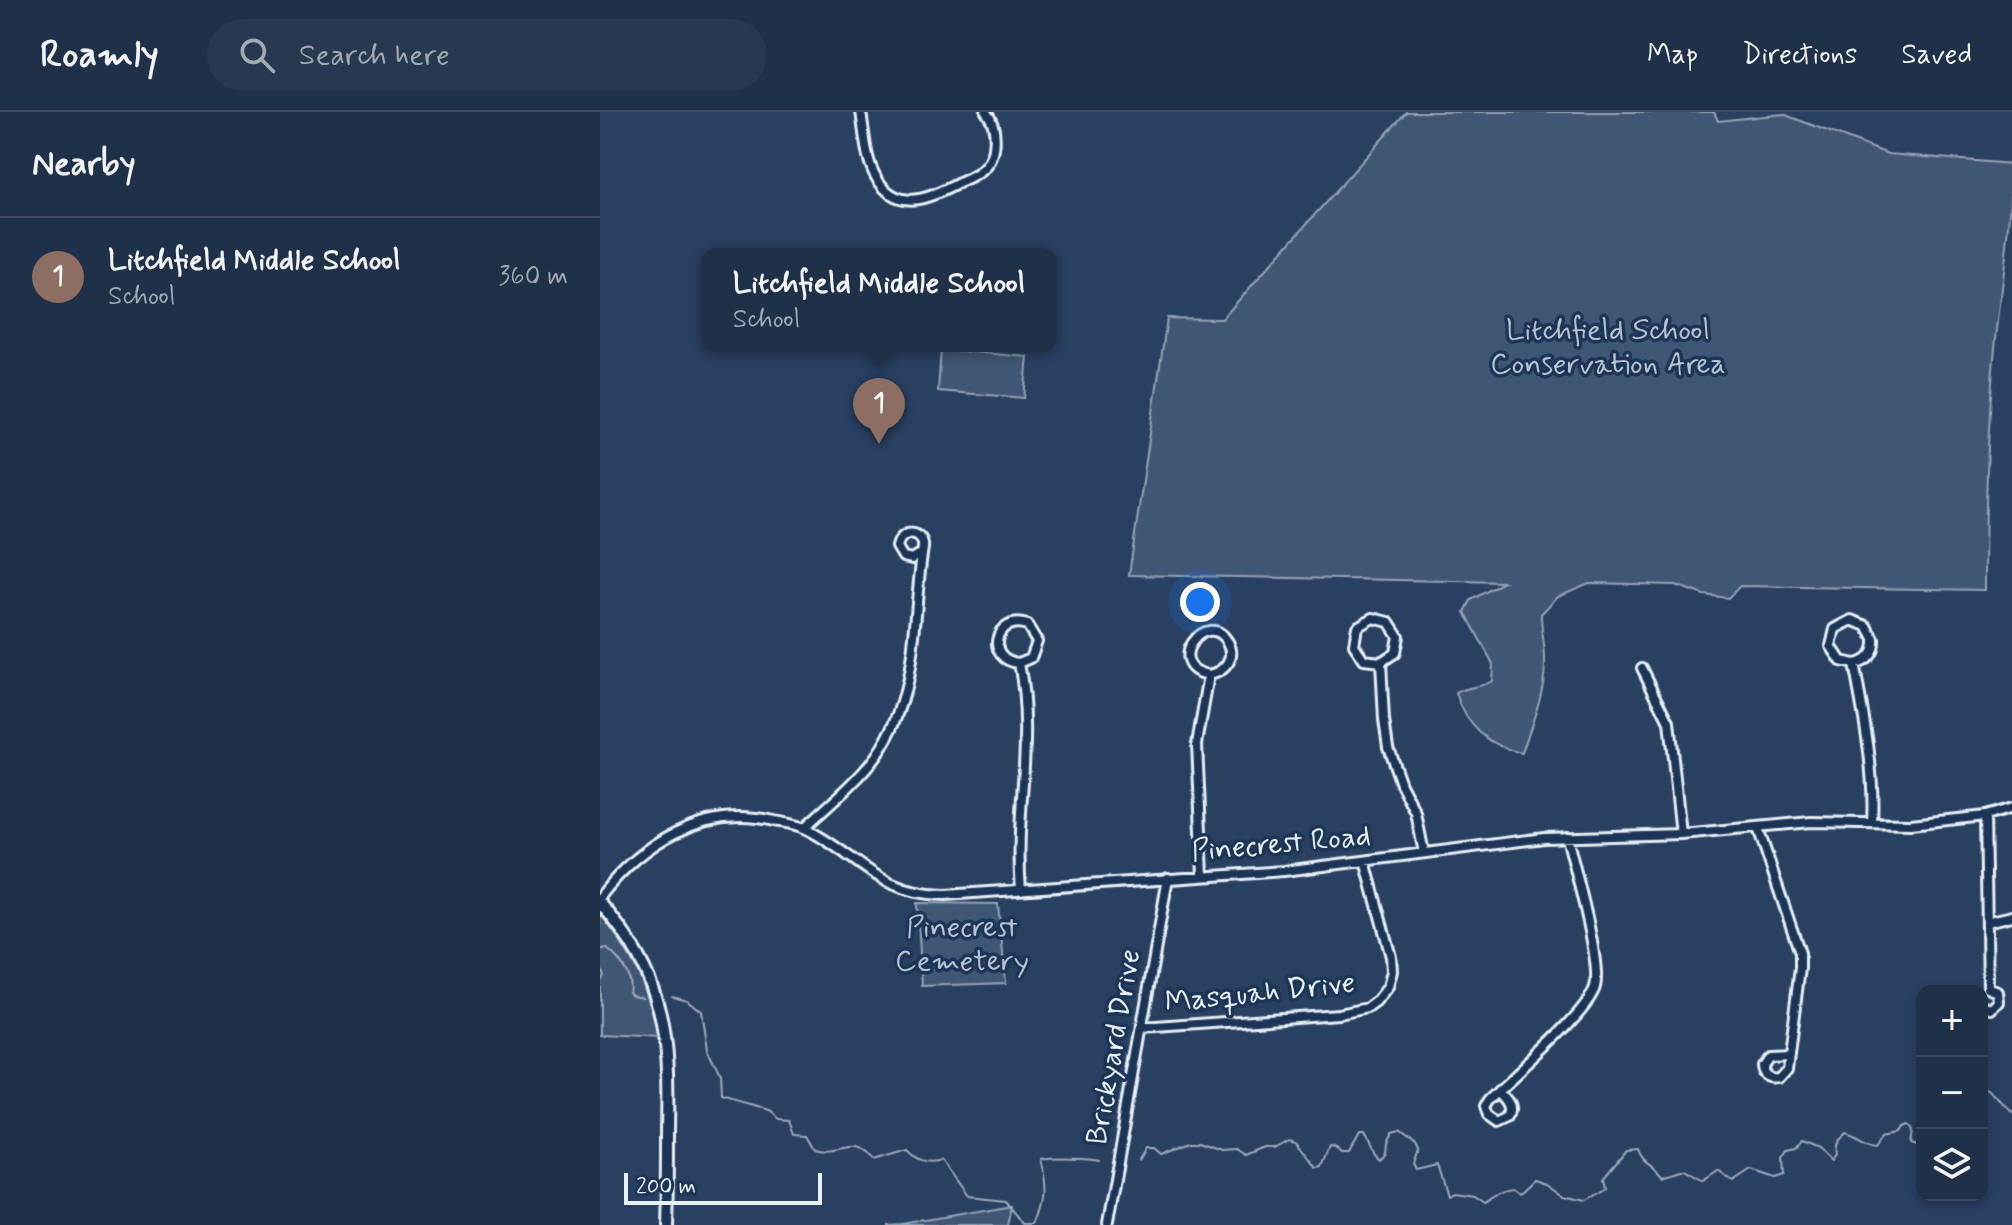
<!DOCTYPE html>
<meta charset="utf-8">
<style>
body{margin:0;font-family:Mynerve,sans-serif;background:#273850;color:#f1f3f6}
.controls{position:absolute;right:24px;bottom:24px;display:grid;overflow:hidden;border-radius:16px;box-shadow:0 4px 12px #0003}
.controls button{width:72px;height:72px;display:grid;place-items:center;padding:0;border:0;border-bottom:2px solid #3c4b61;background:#1f3049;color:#f1f3f6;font:40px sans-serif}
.scale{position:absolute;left:24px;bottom:20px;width:198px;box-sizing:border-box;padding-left:8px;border:4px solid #e8f1f8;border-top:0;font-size:22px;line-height:28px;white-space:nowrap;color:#e8f1f8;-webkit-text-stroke:6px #1d3557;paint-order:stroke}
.you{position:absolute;left:600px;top:490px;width:28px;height:28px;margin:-20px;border:6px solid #fff;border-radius:50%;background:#1a73e8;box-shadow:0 0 0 12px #1a73e833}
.badge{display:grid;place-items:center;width:52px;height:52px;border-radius:50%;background:#8bbbb9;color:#fff;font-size:26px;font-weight:700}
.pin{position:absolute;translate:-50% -66px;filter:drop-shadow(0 2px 4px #0008)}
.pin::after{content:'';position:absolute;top:42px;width:28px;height:24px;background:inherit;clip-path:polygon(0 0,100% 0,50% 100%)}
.popup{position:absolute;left:101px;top:136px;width:356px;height:104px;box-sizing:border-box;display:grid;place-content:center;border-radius:16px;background:#1f3049;filter:drop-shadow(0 2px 6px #0005);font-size:26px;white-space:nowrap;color:#a1a9b4}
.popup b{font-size:30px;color:#f1f3f6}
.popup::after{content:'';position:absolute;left:50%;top:100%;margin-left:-16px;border:16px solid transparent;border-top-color:#1f3049}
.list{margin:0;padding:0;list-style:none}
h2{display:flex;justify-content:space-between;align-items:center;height:104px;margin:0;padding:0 32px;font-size:34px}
h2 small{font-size:26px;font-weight:400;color:#a1a9b4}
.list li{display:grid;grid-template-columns:52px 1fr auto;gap:24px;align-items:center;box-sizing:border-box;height:120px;padding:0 32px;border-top:2px solid #3c4b61}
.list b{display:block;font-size:30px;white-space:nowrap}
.list p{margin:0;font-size:26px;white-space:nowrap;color:#a1a9b4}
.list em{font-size:26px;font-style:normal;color:#a1a9b4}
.icon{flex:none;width:44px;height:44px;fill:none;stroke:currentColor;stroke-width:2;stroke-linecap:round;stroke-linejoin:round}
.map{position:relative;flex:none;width:1412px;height:1113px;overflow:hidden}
header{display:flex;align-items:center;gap:48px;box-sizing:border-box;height:112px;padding:0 40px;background:#1f3049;border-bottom:2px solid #3c4b61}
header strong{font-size:38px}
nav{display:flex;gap:44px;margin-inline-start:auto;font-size:28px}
.search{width:560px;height:72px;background:#273850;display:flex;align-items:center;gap:20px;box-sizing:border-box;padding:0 28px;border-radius:44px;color:#a1a9b4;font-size:30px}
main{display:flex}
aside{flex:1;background:#1f3049}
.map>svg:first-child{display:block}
.green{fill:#415774;stroke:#94a4b6;stroke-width:2}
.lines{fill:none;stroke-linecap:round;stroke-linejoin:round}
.stream{stroke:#9dabbd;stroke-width:2}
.minor-casing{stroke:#e8f1f8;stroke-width:14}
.major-casing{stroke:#e8f1f8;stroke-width:16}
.minor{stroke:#1d3557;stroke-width:8}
.major{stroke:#1d3557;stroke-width:10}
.labels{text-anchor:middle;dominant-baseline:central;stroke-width:7;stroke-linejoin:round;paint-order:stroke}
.park-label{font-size:30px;fill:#b6c3d0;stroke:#1d3557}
.street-label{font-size:30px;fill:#e8f1f8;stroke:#1d3557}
</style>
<header>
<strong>Roamly</strong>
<div class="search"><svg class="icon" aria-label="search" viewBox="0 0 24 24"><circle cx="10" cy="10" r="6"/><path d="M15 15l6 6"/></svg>Search here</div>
<nav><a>Map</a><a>Directions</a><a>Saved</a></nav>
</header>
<main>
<aside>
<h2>Nearby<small></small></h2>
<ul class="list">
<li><span class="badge" style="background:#8d6e63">1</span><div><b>Litchfield Middle School</b><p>School</p></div><em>360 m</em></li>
</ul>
</aside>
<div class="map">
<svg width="1412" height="1113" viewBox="0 0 1412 1113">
<rect width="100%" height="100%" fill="#294061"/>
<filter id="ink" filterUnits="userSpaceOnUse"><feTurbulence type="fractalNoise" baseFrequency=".0125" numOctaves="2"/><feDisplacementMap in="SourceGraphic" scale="16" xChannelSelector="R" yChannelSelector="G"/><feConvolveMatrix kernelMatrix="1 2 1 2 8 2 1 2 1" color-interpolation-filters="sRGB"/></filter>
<g filter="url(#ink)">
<path class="green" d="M 806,0 L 1114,0 L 1118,9 L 1183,2 L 1288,42 L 1412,52 C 1412,118 1400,181 1394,246 C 1387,324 1385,401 1385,478 L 1140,474 L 1128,486 L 1104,483 L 1075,473 L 989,471 L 958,484 L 941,502 C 941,520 946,537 945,553 C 944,583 931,613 922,641 C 888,634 866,614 856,581 C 868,574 880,576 892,569 L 893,552 L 865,500 L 871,488 L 904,470 L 529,463 L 567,206 L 622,207 Z
M 341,237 L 428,245 L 424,286 L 338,279 Z
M 317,791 L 398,792 L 406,871 L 322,874 Z
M 0,801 C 34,847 46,869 59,926 L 0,923 Z
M 412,1093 L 408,1113 L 288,1113 L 302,1112 Z"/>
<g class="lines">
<path class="stream" d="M 0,838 L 6,836 C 19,846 33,863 29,880 L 32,883 L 43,885
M 0,853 L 4,864 L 0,869
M 72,884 L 87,888 L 101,899 L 107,938 L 120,966 L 121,986 L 166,999 L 176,1007 L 189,1008 L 194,1022 L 207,1023 L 215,1037 C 241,1045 253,1021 274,1048 L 307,1038 C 317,1049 327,1052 341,1048 L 367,1084 L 406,1088 L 425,1111 L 437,1111 C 448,1086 447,1072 441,1047 C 452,1045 489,1045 499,1048
M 1382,975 L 1392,981 L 1412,1003
M 539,1048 L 546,1036 L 554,1036 L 561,1042 L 591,1030 L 600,1030 L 622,1038 L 637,1037 L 646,1043 L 665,1035 L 675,1035 L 689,1027 L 696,1029 L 717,1056 L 722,1055 L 730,1035 L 736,1036 L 742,1041 L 749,1041 L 759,1023 L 764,1023 L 774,1042 L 779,1047 L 785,1041 L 786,1032 L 791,1022 L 799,1020 L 815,1032 L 818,1038 L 813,1052 L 816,1058 L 837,1053 L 847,1083 L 852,1080 L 873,1083 L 883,1090 C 894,1083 900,1077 913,1076 L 920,1081 L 935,1067 L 947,1071 L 964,1083 L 984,1088 L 1005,1076 L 1003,1066 L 1026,1038 L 1038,1037 C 1043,1053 1055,1052 1062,1064 C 1091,1056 1077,1054 1103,1069 L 1118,1059 L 1133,1070 L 1151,1058 L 1175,1066 L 1184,1063 L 1183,1046 L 1188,1038 L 1196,1036 L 1202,1029 L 1218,1036 L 1231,1049 L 1235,1043 C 1233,1032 1237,1027 1245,1020 C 1258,1023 1266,1033 1278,1033 L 1286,1022 L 1301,1019 L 1304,1014 L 1309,1012 L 1313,1018 L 1311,1031 L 1317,1033 L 1322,1029"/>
<g class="minor-casing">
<path id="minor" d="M 261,0 C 265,23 265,52 280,71 C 301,100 332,85 357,72 C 366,68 377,64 384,57 C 398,44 398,14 386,0
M 781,550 L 764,548 L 754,533 L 757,515 L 773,506 L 789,510 L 798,524 L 795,541 L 781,550 L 784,608 L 788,635 L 801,672 L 816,701 L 824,741
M 419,551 C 384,548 394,502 427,513 L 437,529 L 431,546 L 419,551 C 435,631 414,699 421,778
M 1254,552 L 1241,549 L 1231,534 L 1235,517 L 1252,508 L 1267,514 L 1274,527 C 1275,541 1267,550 1254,552 C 1264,605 1275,658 1272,711
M 1042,556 L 1069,610 L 1081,722
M 1385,704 L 1388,876
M 204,716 C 225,696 251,676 270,652 C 321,589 311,510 323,436 C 325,419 301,415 297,435 L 303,445 L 312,447 L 319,443
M 1158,716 L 1200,841 L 1200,856 L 1187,956 L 1179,965 C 1169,967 1162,962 1162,952 L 1168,943 L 1189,942
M 603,763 L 597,632 L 609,563 C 625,560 637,546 628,530 C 607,494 560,555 609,563
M 0,785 C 42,731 103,692 174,709 C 184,711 195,712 204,716 C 257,741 278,783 345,783 L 684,759 L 944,726 L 1081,722 L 1211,710 L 1311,712 L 1385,704 L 1412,696
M 1387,810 L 1412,804
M 1382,894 L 1392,897 L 1399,890 L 1398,880 L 1388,876
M 542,916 L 739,902 L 768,896 L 776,890 L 788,875 L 792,859 L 791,845 L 765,749
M 900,977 C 908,985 916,992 910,1004 L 899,1009 L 889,1002 L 886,994 L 890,987 C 913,964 987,902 995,875 C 1002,851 974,755 967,725
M 507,1113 L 568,766"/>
</g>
<g class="major-casing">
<path id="major" d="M 0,791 C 66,865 69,925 67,1020 C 67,1051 67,1082 66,1113"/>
</g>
<use href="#minor" class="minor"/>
<use href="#major" class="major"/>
</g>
</g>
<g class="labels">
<g class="park-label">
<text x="1008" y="218">Litchfield School<tspan x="1008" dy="34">Conservation Area</tspan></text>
<text x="362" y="815">Pinecrest<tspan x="362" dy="34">Cemetery</tspan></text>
</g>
<g class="street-label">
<text transform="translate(681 732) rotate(-5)">Pinecrest Road</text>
<text transform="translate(660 881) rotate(-6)">Masquah Drive</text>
<text transform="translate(514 935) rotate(-80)">Brickyard Drive</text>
</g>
</g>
</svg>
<div class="controls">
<button>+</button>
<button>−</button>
<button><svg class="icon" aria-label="layers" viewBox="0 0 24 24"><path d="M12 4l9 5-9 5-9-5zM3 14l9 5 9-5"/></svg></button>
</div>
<div class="scale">200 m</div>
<div class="you"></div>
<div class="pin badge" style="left:279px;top:332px;background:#8d6e63">1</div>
<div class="popup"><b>Litchfield Middle School</b>School</div>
</div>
</main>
